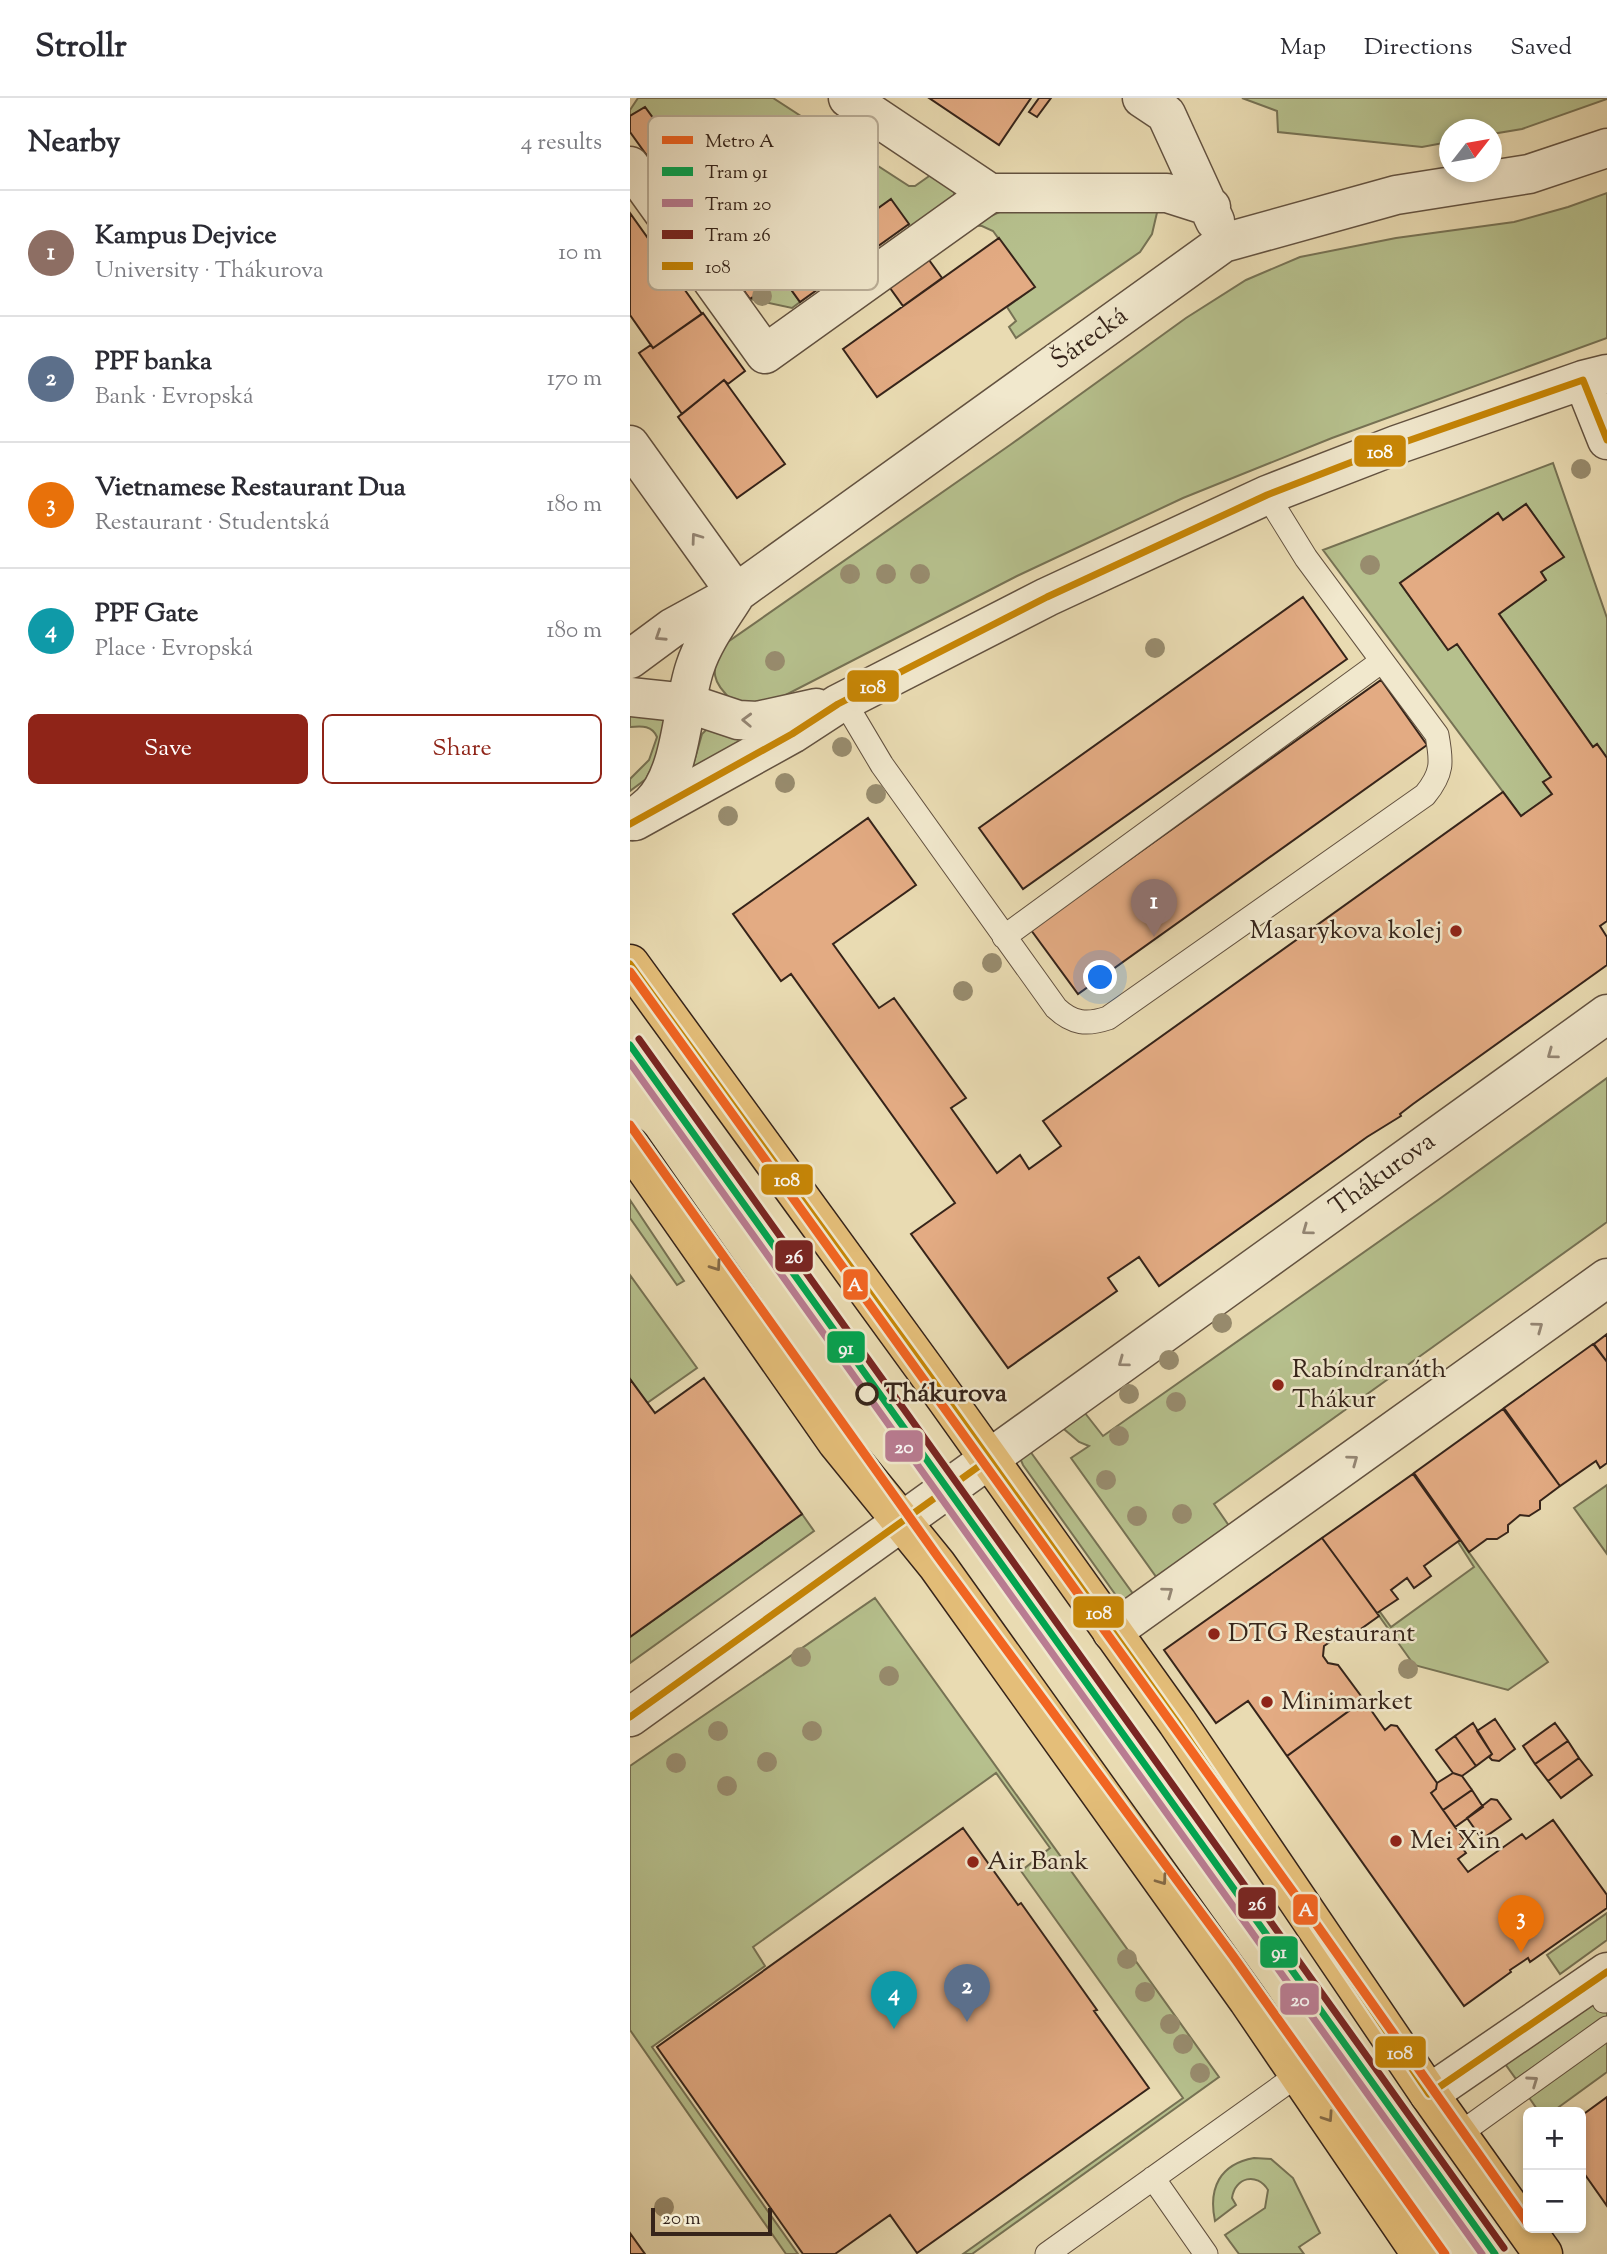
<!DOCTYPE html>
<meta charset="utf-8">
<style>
body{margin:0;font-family:"Sorts Mill Goudy",serif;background:#f7f7f7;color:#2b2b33}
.controls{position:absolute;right:21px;bottom:21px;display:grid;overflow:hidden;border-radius:10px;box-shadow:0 4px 10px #0003}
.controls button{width:63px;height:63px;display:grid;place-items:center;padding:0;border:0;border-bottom:2px solid #e1e1e2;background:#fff;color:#2b2b33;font:35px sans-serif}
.compass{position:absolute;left:809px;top:21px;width:63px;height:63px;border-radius:50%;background:#fff;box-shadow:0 4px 10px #0003;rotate:59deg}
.scale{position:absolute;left:21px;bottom:18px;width:121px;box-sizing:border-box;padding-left:7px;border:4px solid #36241a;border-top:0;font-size:19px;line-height:24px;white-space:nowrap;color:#36241a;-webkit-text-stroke:5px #f1e8cd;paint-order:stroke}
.you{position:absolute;left:471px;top:880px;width:24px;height:24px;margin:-18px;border:5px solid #fff;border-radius:50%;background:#1a73e8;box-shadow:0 0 0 10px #1a73e833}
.badge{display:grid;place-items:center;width:46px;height:46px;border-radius:50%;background:#8f2418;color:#fff;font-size:23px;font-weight:700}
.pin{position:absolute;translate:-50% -58px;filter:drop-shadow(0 2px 4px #0008)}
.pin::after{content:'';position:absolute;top:37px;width:24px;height:21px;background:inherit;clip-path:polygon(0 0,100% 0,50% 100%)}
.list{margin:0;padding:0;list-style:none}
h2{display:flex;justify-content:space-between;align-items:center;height:91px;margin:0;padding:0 28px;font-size:30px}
h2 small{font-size:23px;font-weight:400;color:#7c7c81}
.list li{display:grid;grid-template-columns:46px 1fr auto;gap:21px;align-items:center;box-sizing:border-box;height:126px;padding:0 28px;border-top:2px solid #e1e1e2}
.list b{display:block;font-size:26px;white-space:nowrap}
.list p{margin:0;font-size:23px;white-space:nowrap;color:#7c7c81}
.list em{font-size:23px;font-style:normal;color:#7c7c81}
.actions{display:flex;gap:14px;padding:21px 28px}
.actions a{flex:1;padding:16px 0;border:2px solid #8f2418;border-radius:10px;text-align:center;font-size:24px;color:#8f2418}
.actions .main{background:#8f2418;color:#fff}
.map{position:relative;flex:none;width:977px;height:2156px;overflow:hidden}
header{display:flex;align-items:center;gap:42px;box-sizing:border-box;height:98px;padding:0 35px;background:#fff;border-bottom:2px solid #e1e1e2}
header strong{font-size:33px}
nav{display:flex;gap:38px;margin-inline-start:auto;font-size:24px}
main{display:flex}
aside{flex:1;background:#fff}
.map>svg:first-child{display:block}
.green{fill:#b6c08d;stroke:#767254;stroke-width:2}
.building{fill:#e3ab83;stroke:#36241a;stroke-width:2}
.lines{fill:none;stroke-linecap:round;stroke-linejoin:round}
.service-casing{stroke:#635240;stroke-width:25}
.minor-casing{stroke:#635240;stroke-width:41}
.tertiary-casing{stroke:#635240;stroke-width:41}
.primary-casing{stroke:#36241a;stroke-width:41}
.service{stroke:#f1e8cd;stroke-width:23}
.minor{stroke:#f1e8cd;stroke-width:38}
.tertiary{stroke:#f1e8cd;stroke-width:38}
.primary{stroke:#e4be79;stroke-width:38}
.bus-1-casing{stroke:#f1e8cd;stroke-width:12}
.bus-1{stroke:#c78606;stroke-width:7}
.tram-1-casing{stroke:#f1e8cd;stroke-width:12}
.tram-2-casing{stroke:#f1e8cd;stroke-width:12}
.tram-3-casing{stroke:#f1e8cd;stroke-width:12}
.tram-1{stroke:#00a651;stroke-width:7}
.tram-2{stroke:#b97c92;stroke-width:7}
.tram-3{stroke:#792522;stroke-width:7}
.metro-1-casing{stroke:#f1e8cd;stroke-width:14}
.metro-1{stroke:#f26522;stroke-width:9}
.tree{fill:#988c6e}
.oneway{stroke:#948674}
.oneway2{stroke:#846945}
.poi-dot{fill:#8f2418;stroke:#f1e8cd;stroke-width:2.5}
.stop-dot{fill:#f1e8cd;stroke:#36241a;stroke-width:3.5}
.labels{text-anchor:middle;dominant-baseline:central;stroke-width:5;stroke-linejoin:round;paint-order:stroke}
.street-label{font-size:26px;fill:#36241a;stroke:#f1e8cd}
.poi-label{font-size:26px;fill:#36241a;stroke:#f1e8cd;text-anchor:start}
.stop-label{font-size:26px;font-weight:bold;fill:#36241a;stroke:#f1e8cd;text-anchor:start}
.key{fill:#f1e8cd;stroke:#b9ad97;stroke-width:2}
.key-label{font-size:19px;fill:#36241a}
.line-badge{stroke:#f1e8cd;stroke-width:2.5}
.badge-label{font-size:19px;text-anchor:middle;font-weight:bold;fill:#fff}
</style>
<header>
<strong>Strollr</strong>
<nav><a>Map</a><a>Directions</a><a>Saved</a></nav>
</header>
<main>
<aside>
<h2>Nearby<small>4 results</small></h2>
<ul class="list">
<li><span class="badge" style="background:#8d6e63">1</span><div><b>Kampus Dejvice</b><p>University · Thákurova</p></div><em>10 m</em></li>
<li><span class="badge" style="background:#5c6f8a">2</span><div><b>PPF banka</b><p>Bank · Evropská</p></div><em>170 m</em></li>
<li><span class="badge" style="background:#e8710a">3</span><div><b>Vietnamese Restaurant Dua</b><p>Restaurant · Studentská</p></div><em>180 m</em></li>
<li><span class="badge" style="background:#0f9aa8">4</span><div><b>PPF Gate</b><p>Place · Evropská</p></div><em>180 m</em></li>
</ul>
<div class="actions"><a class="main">Save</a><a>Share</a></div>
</aside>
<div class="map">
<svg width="977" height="2156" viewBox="0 0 977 2156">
<rect width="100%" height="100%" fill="#e9dbb2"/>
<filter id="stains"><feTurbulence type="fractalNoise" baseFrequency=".00286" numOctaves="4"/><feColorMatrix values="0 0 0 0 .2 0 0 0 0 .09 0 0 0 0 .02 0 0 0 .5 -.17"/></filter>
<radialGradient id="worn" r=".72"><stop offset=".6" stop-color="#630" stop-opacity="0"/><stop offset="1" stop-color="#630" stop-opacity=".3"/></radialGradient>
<path class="green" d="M 8,0 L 143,0 L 279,88 L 285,88 L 312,69 L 325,85 L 323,109 L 285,137 L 261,102 L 152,179 L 170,204 L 162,210 L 120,201 L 143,183 L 15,9 L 0,18 L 0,12 Z
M 612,0 L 977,0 L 977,1 L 892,31 L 862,36 L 862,32 L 820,32 L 819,44 L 792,49 L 648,34 L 647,13 Z
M 977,95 L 977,240 L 702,340 L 553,400 L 387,478 L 142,604 L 133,606 L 103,603 C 81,584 81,573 92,548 L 380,347 L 556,220 L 616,182 L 670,159 L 766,140 L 884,124 L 938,109 Z
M 529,106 L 522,136 L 510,154 L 386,240 L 379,229 L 386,223 L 377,209 L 404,189 L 363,133 L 352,128 L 340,127 L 381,109 Z
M 923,365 L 977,520 L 977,660 L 967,646 L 963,649 L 869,516 L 916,482 L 911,474 L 933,459 L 896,406 L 873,422 L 868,415 L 770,485 L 818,552 L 827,546 L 921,679 L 913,684 L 922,696 L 891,718 L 693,452 Z
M 0,616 L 19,616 L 38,624 L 41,632 L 16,681 L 0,693 L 0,681 L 19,662 L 27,639 C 22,627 12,628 0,629 Z
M 77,631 L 119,639 L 62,671 L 72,636 Z
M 977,980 L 977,1124 L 584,1406 L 604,1435 L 532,1487 L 441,1360 L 459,1348 L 449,1344 L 428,1326 L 451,1310 L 473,1338 L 808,1102 Z
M 0,1102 L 54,1183 L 47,1187 L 0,1120 Z
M 0,1177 L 67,1270 L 17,1305 L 0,1281 Z
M 397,1349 L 509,1504 L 497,1506 L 490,1503 L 393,1367 L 390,1360 Z
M 977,1387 L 977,1456 L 944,1410 Z
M 172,1416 L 184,1433 L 0,1565 L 0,1539 Z
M 830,1442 L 918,1564 L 878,1592 L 784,1567 L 747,1515 L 750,1514 L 761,1529 L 844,1469 L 828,1444 Z
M 245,1500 L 589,1979 L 342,2156 L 333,2156 L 553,2000 L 391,1773 L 420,1750 L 366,1675 L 123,1849 L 135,1868 L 22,1949 L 168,2156 L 156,2156 L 0,1932 L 0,1668 Z
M 977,1815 L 977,1842 L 930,1876 L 917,1857 Z
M 965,1894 L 977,1913 L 977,1918 L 886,1981 L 873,1963 Z
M 977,1941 L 977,1974 L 922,2014 L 909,2014 L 898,1998 Z
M 624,2060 L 641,2061 L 663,2080 L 690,2135 L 669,2149 L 674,2156 L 609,2156 L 595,2137 L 635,2110 L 638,2092 C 627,2074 605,2079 602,2100 L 606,2107 L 585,2123 C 578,2090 590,2066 624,2060 Z"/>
<path class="building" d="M 299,0 L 401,0 L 369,47 Z
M 409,0 L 421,0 L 407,19 L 399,14 Z
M 15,9 L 143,184 L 120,201 L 0,34 L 0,18 Z
M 261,101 L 279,126 L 170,204 L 152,179 Z
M 0,115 L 72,216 L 23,250 L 0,217 Z
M 369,140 L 405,189 L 247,299 L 213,251 Z
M 294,155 L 312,180 L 273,208 L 255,183 Z
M 73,215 L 115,273 L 98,286 L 94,282 L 52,316 L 9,255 L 21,247 L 23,250 Z
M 94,282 L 155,366 L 107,400 L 48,319 Z
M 896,406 L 934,459 L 911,474 L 916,482 L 869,516 L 963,649 L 967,646 L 977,660 L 977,823 L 970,828 L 977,839 L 977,867 L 783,1006 L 770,1016 L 771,1018 L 737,1039 L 529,1188 L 509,1159 L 478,1180 L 487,1193 L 378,1270 L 281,1136 L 325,1105 L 161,876 L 151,883 L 103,816 L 238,720 L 286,787 L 203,846 L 249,910 L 264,900 L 336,1000 L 321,1010 L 367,1075 L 390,1057 L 399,1071 L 431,1048 L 413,1023 L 873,694 L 891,718 L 922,696 L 913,684 L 921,679 L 827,546 L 818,552 L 770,485 L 868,415 L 873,422 Z
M 673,499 L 717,561 L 393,791 L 349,730 Z
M 751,582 L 797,647 L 448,896 L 401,832 Z
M 977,1236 L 977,1264 L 964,1246 Z
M 963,1246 L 977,1264 L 977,1365 L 970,1370 L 966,1363 L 930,1388 L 874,1310 Z
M 74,1280 L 172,1416 L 0,1539 L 0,1281 L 25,1315 Z
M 873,1311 L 930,1388 L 910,1403 L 910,1411 L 899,1418 L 890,1417 L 878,1427 L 878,1434 L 867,1441 L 857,1441 L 839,1454 L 784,1375 Z
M 783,1376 L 830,1442 L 794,1468 L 801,1478 L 784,1490 L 777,1480 L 761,1492 L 768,1501 L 747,1515 L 692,1440 Z
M 692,1440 L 749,1518 L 714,1543 L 703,1542 L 694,1548 L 693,1558 L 698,1565 L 708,1567 L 734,1602 L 657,1658 L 618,1603 L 586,1625 L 534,1552 Z
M 734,1602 L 755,1632 L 761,1627 L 767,1628 L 807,1685 L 806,1691 L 801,1695 L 835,1743 L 830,1747 L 836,1755 L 828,1761 L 838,1774 L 892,1736 L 896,1741 L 923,1722 L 977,1797 L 977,1810 L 900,1864 L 898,1860 L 880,1872 L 881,1874 L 834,1908 L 657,1658 Z
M 865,1621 L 885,1651 L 869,1663 L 862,1662 L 859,1659 L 862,1656 L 847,1633 Z
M 843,1625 L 862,1656 L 846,1668 L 825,1638 Z
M 925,1625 L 938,1643 L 905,1666 L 893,1648 Z
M 825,1638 L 846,1668 L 832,1678 L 823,1675 L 806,1652 Z
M 938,1643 L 949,1660 L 918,1683 L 905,1666 Z
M 949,1660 L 962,1677 L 931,1700 L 918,1683 Z
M 823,1675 L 832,1678 L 842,1692 L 813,1712 L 801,1695 L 806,1691 L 807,1685 Z
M 842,1692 L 853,1709 L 825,1729 L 813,1712 Z
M 861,1701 L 867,1702 L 881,1721 L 852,1741 L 837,1720 Z
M 333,1730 L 388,1807 L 391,1805 L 467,1912 L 464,1913 L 519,1990 L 287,2155 L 260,2117 L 205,2156 L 173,2156 L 27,1949 Z
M 977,1999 L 977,2108 L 951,2071 L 951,2018 Z
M 0,2135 L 15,2156 L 0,2156 Z"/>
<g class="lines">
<g class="service-casing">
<path id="service" d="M 214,603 L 252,667 L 426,910 C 443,926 457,927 478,920 L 795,697 C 813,675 812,664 807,637 L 676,460 L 637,397
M 374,839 L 752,563
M 974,1903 L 977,1901
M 828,2037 L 977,1930
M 523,2080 L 576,2156
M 417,2156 L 669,1976"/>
</g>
<g class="minor-casing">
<path id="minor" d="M 218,0 L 360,95 L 537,95 L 581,109
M 512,0 L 536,16 L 585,123
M 0,68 L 135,256 L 360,95
M 953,282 L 977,342
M 0,347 L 106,495
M 0,599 L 57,605 L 108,622 L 127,623 L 186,610
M 5,723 L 162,636 L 208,606 L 417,499 L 637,397 L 766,347 L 953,282 L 977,276
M 359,1361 L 977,916
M 482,1534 L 977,1180
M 799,1996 L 977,1874"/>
</g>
<g class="tertiary-casing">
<path id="tertiary" d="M 0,561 L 42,530 L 106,495 L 593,145 L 766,97 L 899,76 L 977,50
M 0,723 C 7,718 14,712 21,706 C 53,674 51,610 65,569 C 73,544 90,521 104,499
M 0,1619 L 359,1361"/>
</g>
<g class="primary-casing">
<path id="primary" d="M 0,866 L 297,1274 L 547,1624 L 799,1996 L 913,2156
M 0,1048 L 207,1344 L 307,1467 L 618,1902 L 791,2156"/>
</g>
<use href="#service" class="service"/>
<use href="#minor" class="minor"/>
<use href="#tertiary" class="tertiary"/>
<use href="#primary" class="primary"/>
<g class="bus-1-casing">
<path id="bus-1" d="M 0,726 L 162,636 L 208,606 L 417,499 L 637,397 L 766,347 L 953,282 L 977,342
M 0,866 L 297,1274 L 547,1624 L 799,1996 L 977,1874
M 0,1619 L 359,1361"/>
</g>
<use href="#bus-1" class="bus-1"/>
<g class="tram-1-casing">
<path id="tram-1" d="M 0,947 L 865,2156"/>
</g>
<g class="tram-2-casing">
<path id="tram-2" d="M 0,965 L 852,2156"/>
</g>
<g class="tram-3-casing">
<path id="tram-3" d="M 9,941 L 874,2150"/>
</g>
<use href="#tram-1" class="tram-1"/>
<use href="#tram-2" class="tram-2"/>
<use href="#tram-3" class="tram-3"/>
<g class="metro-1-casing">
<path id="metro-1" d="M 0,874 L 684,1823 L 898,2126
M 0,1027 L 308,1459 L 603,1858 L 815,2156"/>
</g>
<use href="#metro-1" class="metro-1"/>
</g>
<g class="tree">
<circle cx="132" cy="198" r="10"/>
<circle cx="951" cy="371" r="10"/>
<circle cx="740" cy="467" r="10"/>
<circle cx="220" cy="476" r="10"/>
<circle cx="256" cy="476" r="10"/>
<circle cx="290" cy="476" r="10"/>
<circle cx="525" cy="550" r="10"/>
<circle cx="145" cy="563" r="10"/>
<circle cx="212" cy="649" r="10"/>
<circle cx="155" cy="685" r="10"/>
<circle cx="246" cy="696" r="10"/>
<circle cx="98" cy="718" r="10"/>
<circle cx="362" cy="865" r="10"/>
<circle cx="333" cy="893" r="10"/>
<circle cx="592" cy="1225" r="10"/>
<circle cx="539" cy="1262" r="10"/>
<circle cx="499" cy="1296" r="10"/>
<circle cx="546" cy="1304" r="10"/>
<circle cx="489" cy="1338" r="10"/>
<circle cx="476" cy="1382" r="10"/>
<circle cx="552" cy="1416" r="10"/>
<circle cx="507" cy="1418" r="10"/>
<circle cx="171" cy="1559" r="10"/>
<circle cx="778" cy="1571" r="10"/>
<circle cx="259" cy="1578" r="10"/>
<circle cx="88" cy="1633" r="10"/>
<circle cx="182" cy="1633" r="10"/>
<circle cx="137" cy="1664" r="10"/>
<circle cx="46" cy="1665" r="10"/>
<circle cx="97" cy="1688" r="10"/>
<circle cx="497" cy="1861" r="10"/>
<circle cx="515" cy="1894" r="10"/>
<circle cx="540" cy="1926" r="10"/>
<circle cx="553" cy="1946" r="10"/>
<circle cx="570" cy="1975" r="10"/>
<circle cx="34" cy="2109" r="10"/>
</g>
<defs><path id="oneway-chevron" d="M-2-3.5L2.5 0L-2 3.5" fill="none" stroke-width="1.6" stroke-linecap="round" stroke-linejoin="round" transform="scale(1.75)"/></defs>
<g class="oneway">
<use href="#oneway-chevron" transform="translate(66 440) rotate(-126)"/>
<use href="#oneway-chevron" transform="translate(30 538) rotate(147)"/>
<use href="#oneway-chevron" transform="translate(117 622) rotate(-178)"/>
<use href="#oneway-chevron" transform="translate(922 956) rotate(144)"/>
<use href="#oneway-chevron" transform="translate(677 1132) rotate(144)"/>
<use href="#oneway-chevron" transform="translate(908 1229) rotate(-36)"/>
<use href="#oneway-chevron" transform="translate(493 1264) rotate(144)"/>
<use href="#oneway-chevron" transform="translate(723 1362) rotate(-36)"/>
<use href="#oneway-chevron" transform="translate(538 1494) rotate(-36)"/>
<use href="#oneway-chevron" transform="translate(903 1983) rotate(-35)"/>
</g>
<g class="oneway2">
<use href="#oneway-chevron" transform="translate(86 1168) rotate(55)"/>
<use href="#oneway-chevron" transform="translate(532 1782) rotate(54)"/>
<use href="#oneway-chevron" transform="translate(698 2019) rotate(56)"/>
</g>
<g class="poi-dot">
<circle cx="826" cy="833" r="7"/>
<circle cx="648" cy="1287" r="7"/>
<circle cx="584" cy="1536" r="7"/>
<circle cx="637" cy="1604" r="7"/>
<circle cx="766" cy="1743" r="7"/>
<circle cx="343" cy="1764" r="7"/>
</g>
<circle class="stop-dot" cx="237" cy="1296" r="10"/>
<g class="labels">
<g class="street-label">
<text transform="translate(460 241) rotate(-36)">Šárecká</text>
<text transform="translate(753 1077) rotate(-36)">Thákurova</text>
</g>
<g class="poi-label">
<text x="812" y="833" text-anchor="end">Masarykova kolej</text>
<text x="662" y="1272">Rabíndranáth<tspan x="662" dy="30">Thákur</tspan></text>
<text x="598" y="1536">DTG Restaurant</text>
<text x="651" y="1604">Minimarket</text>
<text x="780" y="1743">Mei Xin</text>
<text x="357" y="1764">Air Bank</text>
</g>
<g class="stop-label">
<text x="254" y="1296">Thákurova</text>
</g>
</g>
<rect x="18" y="18" width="230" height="174" rx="10" class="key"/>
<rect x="32" y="38" width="31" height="8" fill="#f26522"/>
<rect x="32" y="69" width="31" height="9" fill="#00a651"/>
<rect x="32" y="101" width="31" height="8" fill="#b97c92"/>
<rect x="32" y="132" width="31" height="9" fill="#792522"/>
<rect x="32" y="164" width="31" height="8" fill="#c78606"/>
<g class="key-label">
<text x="75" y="49">Metro A</text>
<text x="75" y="80">Tram 91</text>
<text x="75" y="112">Tram 20</text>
<text x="75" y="143">Tram 26</text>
<text x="75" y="175">108</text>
</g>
<g class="line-badge">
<rect x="723" y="336" width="54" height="34" rx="7" fill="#c78606"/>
<rect x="216" y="571" width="54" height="34" rx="7" fill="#c78606"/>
<rect x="130" y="1065" width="54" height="33" rx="7" fill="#c78606"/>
<rect x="144" y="1141" width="40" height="34" rx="7" fill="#792522"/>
<rect x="212" y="1170" width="27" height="33" rx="7" fill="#f26522"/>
<rect x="196" y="1232" width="40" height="34" rx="7" fill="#00a651"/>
<rect x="254" y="1331" width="40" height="34" rx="7" fill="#b97c92"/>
<rect x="442" y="1497" width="53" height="34" rx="7" fill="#c78606"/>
<rect x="607" y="1788" width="40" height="34" rx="7" fill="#792522"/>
<rect x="662" y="1795" width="27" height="33" rx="7" fill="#f26522"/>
<rect x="629" y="1837" width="40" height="34" rx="7" fill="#00a651"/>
<rect x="649" y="1884" width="41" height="34" rx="7" fill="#b97c92"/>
<rect x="744" y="1937" width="53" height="34" rx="7" fill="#c78606"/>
</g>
<g class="badge-label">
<text x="750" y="360">108</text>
<text x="243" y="595">108</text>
<text x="157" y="1088">108</text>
<text x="164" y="1165">26</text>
<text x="225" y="1193">A</text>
<text x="216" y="1256">91</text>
<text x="274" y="1355">20</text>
<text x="469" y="1521">108</text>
<text x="627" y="1812">26</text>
<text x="676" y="1818">A</text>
<text x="649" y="1860">91</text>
<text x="670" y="1908">20</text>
<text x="770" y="1961">108</text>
</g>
<rect width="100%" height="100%" filter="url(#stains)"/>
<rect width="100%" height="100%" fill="url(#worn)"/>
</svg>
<div class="controls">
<button>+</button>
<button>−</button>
</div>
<svg class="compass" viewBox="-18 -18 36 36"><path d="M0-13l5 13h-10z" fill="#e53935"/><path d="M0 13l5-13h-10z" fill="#7c7c81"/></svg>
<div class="scale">20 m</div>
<div class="you"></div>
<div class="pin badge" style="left:524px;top:839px;background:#8d6e63">1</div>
<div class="pin badge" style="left:337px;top:1924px;background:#5c6f8a">2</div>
<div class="pin badge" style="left:891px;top:1855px;background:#e8710a">3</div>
<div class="pin badge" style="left:264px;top:1931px;background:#0f9aa8">4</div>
</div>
</main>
